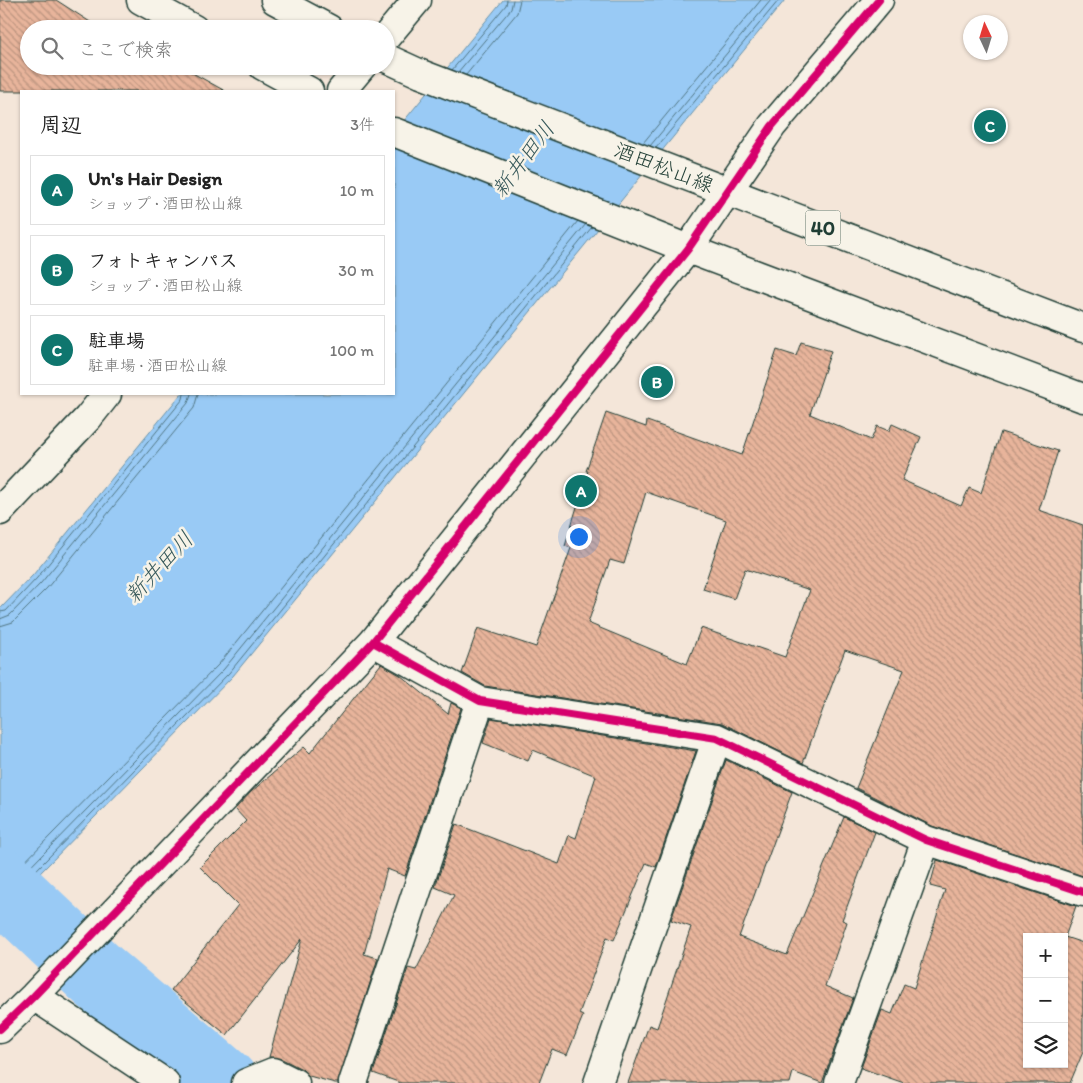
<!DOCTYPE html>
<html lang="ja">
<meta charset="utf-8">
<style>
body{margin:0;font-family:Itim,"Klee One",sans-serif;background:#f6f6f6;color:#222}
.controls{position:absolute;right:15px;bottom:15px;display:grid;overflow:hidden;border-radius:0px;box-shadow:0 1px 4px #0004}
.controls button{width:45px;height:45px;display:grid;place-items:center;padding:0;border:0;border-bottom:1px solid #e0e0e0;background:#fff;color:#222;font:25px sans-serif}
.compass{position:absolute;left:963px;top:15px;width:45px;height:45px;border-radius:50%;background:#fff;box-shadow:0 1px 4px #0004;rotate:356deg}
.you{position:absolute;left:578px;top:536px;width:18px;height:18px;margin:-12px;border:4px solid #fff;border-radius:50%;background:#1a73e8;box-shadow:0 0 0 8px #1a73e833}
.badge{display:grid;place-items:center;width:32px;height:32px;border-radius:50%;background:#0f766e;color:#fff;font-size:16px;font-weight:700}
.pin{position:absolute;translate:-50% -50%;border:2px solid #fff;box-shadow:0 1px 5px #0006}
.list{margin:0;padding:0;list-style:none}
h2{display:flex;justify-content:space-between;align-items:center;height:65px;margin:0;padding:0 20px;font-size:21px}
h2 small{font-size:16px;font-weight:400;color:#767676}
.list li{display:grid;grid-template-columns:32px 1fr auto;gap:15px;align-items:center;box-sizing:border-box;height:70px;margin:0 10px 10px;padding:0 10px;border:1px solid #e0e0e0;border-radius:0px}
.list b{display:block;font-size:19px;white-space:nowrap}
.list p{margin:0;font-size:16px;white-space:nowrap;color:#767676}
.list em{font-size:16px;font-style:normal;color:#767676}
.icon{flex:none;width:28px;height:28px;fill:none;stroke:currentColor;stroke-width:2;stroke-linecap:round;stroke-linejoin:round}
.map{position:relative;flex:none;width:1083px;height:1083px;overflow:hidden}
.search{position:absolute;background:#fff;box-shadow:0 1px 4px #0004;left:20px;top:20px;width:375px;height:55px;display:flex;align-items:center;gap:12px;box-sizing:border-box;padding:0 18px;border-radius:28px;color:#767676;font-size:19px}
.panel{position:absolute;background:#fff;box-shadow:0 1px 4px #0004;left:20px;top:90px;width:375px;height:305px;border-radius:0px}
.map>svg:first-child{display:block}
.water{fill:#99caf5;stroke:#6892a8}
.lines{fill:none;stroke-linecap:round;stroke-linejoin:round}
.shore{stroke:#507581;stroke-width:1}
.river{stroke:#99caf5;stroke-width:71}
.building{fill:url(#building-back-hatch);stroke:#1f3d34;fill-rule:evenodd}
.minor-casing{stroke:#1f3d34;stroke-width:31}
.tertiary-casing{stroke:#1f3d34;stroke-width:31}
.primary-casing{stroke:#1f3d34;stroke-width:31}
.minor{stroke:#f7f3e8;stroke-width:28}
.tertiary{stroke:#f7f3e8;stroke-width:28}
.primary{stroke:#f7f3e8;stroke-width:28}
.cycleway-casing{stroke:#f7f3e8;stroke-width:11}
.cycleway{stroke:#d6006c;stroke-width:8}
.labels{text-anchor:middle;dominant-baseline:central;stroke-width:5;stroke-linejoin:round;paint-order:stroke}
.shield{fill:#f7f3e8;stroke:#60746a;stroke-width:1}
.shield-label{font-size:20px;font-weight:bold;fill:#1f3d34}
.street-label{font-size:21px;fill:#1f3d34;stroke:#f7f3e8}
.water-label{font-size:22px;font-style:italic;fill:#37595b;stroke:#f7f3e8}
</style>
<div class="map">
<svg width="1083" height="1083" viewBox="0 0 1083 1083">
<defs>
<pattern id="building-back-hatch" width="6" height="6" patternUnits="userSpaceOnUse" patternTransform="scale(1.25)"><rect width="6" height="6" fill="#e8b49b"/><path d="M-1 5l2 2M0 0l6 6M5-1l2 2" fill="none" stroke="#bb947f"/></pattern>
</defs>
<rect width="100%" height="100%" fill="#f4e6d9"/>
<filter id="ink" filterUnits="userSpaceOnUse"><feTurbulence type="fractalNoise" baseFrequency=".02" numOctaves="2"/><feDisplacementMap in="SourceGraphic" scale="10" xChannelSelector="R" yChannelSelector="G"/><feConvolveMatrix kernelMatrix="1 2 1 2 8 2 1 2 1" color-interpolation-filters="sRGB"/></filter>
<g filter="url(#ink)">
<path class="water" d="M 503,0 L 785,0 L 233,676 L 0,914 L 0,609 L 33,575 L 181,394 L 394,394 L 394,133 Z"/>
<g class="lines">
<path class="shore" d="M 452,70 L 506,5 L 507,0
M 458,72 L 511,9 L 513,0
M 466,75 L 517,13 L 520,0
M 643,143 L 761,0
M 650,146 L 771,0
M 656,148 L 779,0
M 0,612 L 6,611 L 37,578 L 183,399 L 184,394
M 0,619 L 10,615 L 41,583 L 188,403 L 191,394
M 0,626 L 13,622 L 47,588 L 194,408 L 198,394
M 0,887 L 219,664 L 578,221
M 0,898 L 224,669 L 586,224
M 0,907 L 229,673 L 592,227"/>
<path class="river" d="M 0,883 L 97,975 L 223,1083"/>
</g>
<path class="building" d="M 0,0 L 56,0 L 101,29 L 29,29 L 29,66 L 180,66 L 225,91 L 0,91 Z
M 801,342 L 831,351 L 810,414 L 871,440 L 877,426 L 889,431 L 892,424 L 921,437 L 902,480 L 961,506 L 969,488 L 981,493 L 1001,432 L 1058,451 L 1039,510 L 1083,525 L 1083,876 L 932,826 L 856,788 L 904,670 L 845,650 L 803,763 L 722,723 L 485,686 L 462,673 L 478,628 L 536,647 L 571,548 L 565,546 L 588,471 L 586,471 L 606,413 L 646,427 L 647,421 L 742,455 L 777,350 L 796,356 ZM 646,492 L 726,520 L 703,589 L 734,599 L 745,569 L 810,590 L 785,657 L 701,628 L 687,664 L 588,623 L 610,560 L 624,564 Z
M 381,664 L 400,675 L 448,714 L 451,703 L 461,708 L 405,876 L 387,869 L 364,954 L 378,958 L 338,1083 L 335,1083 L 309,1076 L 302,1069 L 280,1058 L 269,1057 L 302,939 L 227,1035 L 171,990 L 238,905 L 200,867 L 246,821 L 235,809 L 252,791 L 304,747 L 310,753 Z
M 491,718 L 696,751 L 656,867 L 646,863 L 614,940 L 607,937 L 579,1014 L 583,1016 L 567,1055 L 552,1049 L 539,1083 L 401,1083 L 373,1073 L 408,968 L 416,970 L 454,895 L 435,887 L 456,824 L 559,864 L 569,835 L 576,838 L 596,776 L 533,750 L 528,761 L 483,743 Z
M 726,760 L 792,792 L 739,937 L 787,955 L 844,817 L 875,832 L 842,920 L 847,922 L 825,986 L 853,998 L 822,1083 L 793,1072 L 790,1083 L 628,1083 L 649,1025 L 657,1028 L 691,927 L 671,920 Z
M 937,860 L 1076,906 L 1065,937 L 1083,943 L 1083,1052 L 1070,1083 L 904,1083 L 861,1068 L 882,1010 L 892,1014 L 904,984 L 914,988 L 945,890 L 930,886 ZM 1027,937 L 1064,937 L 1064,1064 L 1027,1064 Z"/>
<g class="lines">
<g class="minor-casing">
<path id="minor" d="M 373,642 L 480,701 L 717,738 L 926,840 L 1083,892
M 34,996 L 165,1083
M 0,1029 L 34,996 L 373,642 L 688,249 L 772,126 L 879,0
M 246,1083 L 273,1072 L 295,1083
M 353,1083 L 480,701
M 598,1083 L 717,738
M 839,1083 L 926,840"/>
</g>
<g class="tertiary-casing">
<path id="tertiary" d="M 386,37 L 417,0
M 341,91 L 362,66
M 0,511 L 88,418 L 107,394"/>
</g>
<g class="primary-casing">
<path id="primary" d="M 141,0 L 194,29
M 275,0 L 329,29
M 386,58 L 421,74 L 1083,328
M 263,66 L 309,91
M 394,132 L 688,249 L 1083,398"/>
</g>
<use href="#minor" class="minor"/>
<use href="#tertiary" class="tertiary"/>
<use href="#primary" class="primary"/>
<g class="cycleway-casing">
<path id="cycleway" d="M 373,642 L 480,701 L 717,738 L 926,840 L 1083,892
M 0,1029 L 34,996 L 373,642 L 688,249 L 772,126 L 879,0"/>
</g>
<use href="#cycleway" class="cycleway"/>
</g>
</g>
<g class="labels">
<rect class="shield" x="805.5" y="210.5" width="35" height="35" rx="4"/>
<g class="shield-label">
<text x="823" y="228">40</text>
</g>
<g class="street-label">
<text transform="translate(664 167) rotate(21)">酒田松山線</text>
</g>
<g class="water-label">
<text transform="translate(523 159) rotate(-53)">新井田川</text>
<text transform="translate(159 567) rotate(-47)">新井田川</text>
</g>
</g>
</svg>
<div class="controls">
<button>+</button>
<button>−</button>
<button><svg class="icon" aria-label="layers" viewBox="0 0 24 24"><path d="M12 4l9 5-9 5-9-5zM3 14l9 5 9-5"/></svg></button>
</div>
<svg class="compass" viewBox="-18 -18 36 36"><path d="M0-13l5 13h-10z" fill="#e53935"/><path d="M0 13l5-13h-10z" fill="#767676"/></svg>
<div class="you"></div>
<div class="pin badge" style="left:581px;top:491px">A</div>
<div class="pin badge" style="left:657px;top:382px">B</div>
<div class="pin badge" style="left:990px;top:126px">C</div>
<div class="search"><svg class="icon" aria-label="search" viewBox="0 0 24 24"><circle cx="10" cy="10" r="6"/><path d="M15 15l6 6"/></svg>ここで検索</div>
<section class="panel">
<h2>周辺<small>3件</small></h2>
<ul class="list">
<li><span class="badge">A</span><div><b>Un's Hair Design</b><p>ショップ · 酒田松山線</p></div><em>10 m</em></li>
<li><span class="badge">B</span><div><b>フォトキャンパス</b><p>ショップ · 酒田松山線</p></div><em>30 m</em></li>
<li><span class="badge">C</span><div><b>駐車場</b><p>駐車場 · 酒田松山線</p></div><em>100 m</em></li>
</ul>
</section>
</div>
